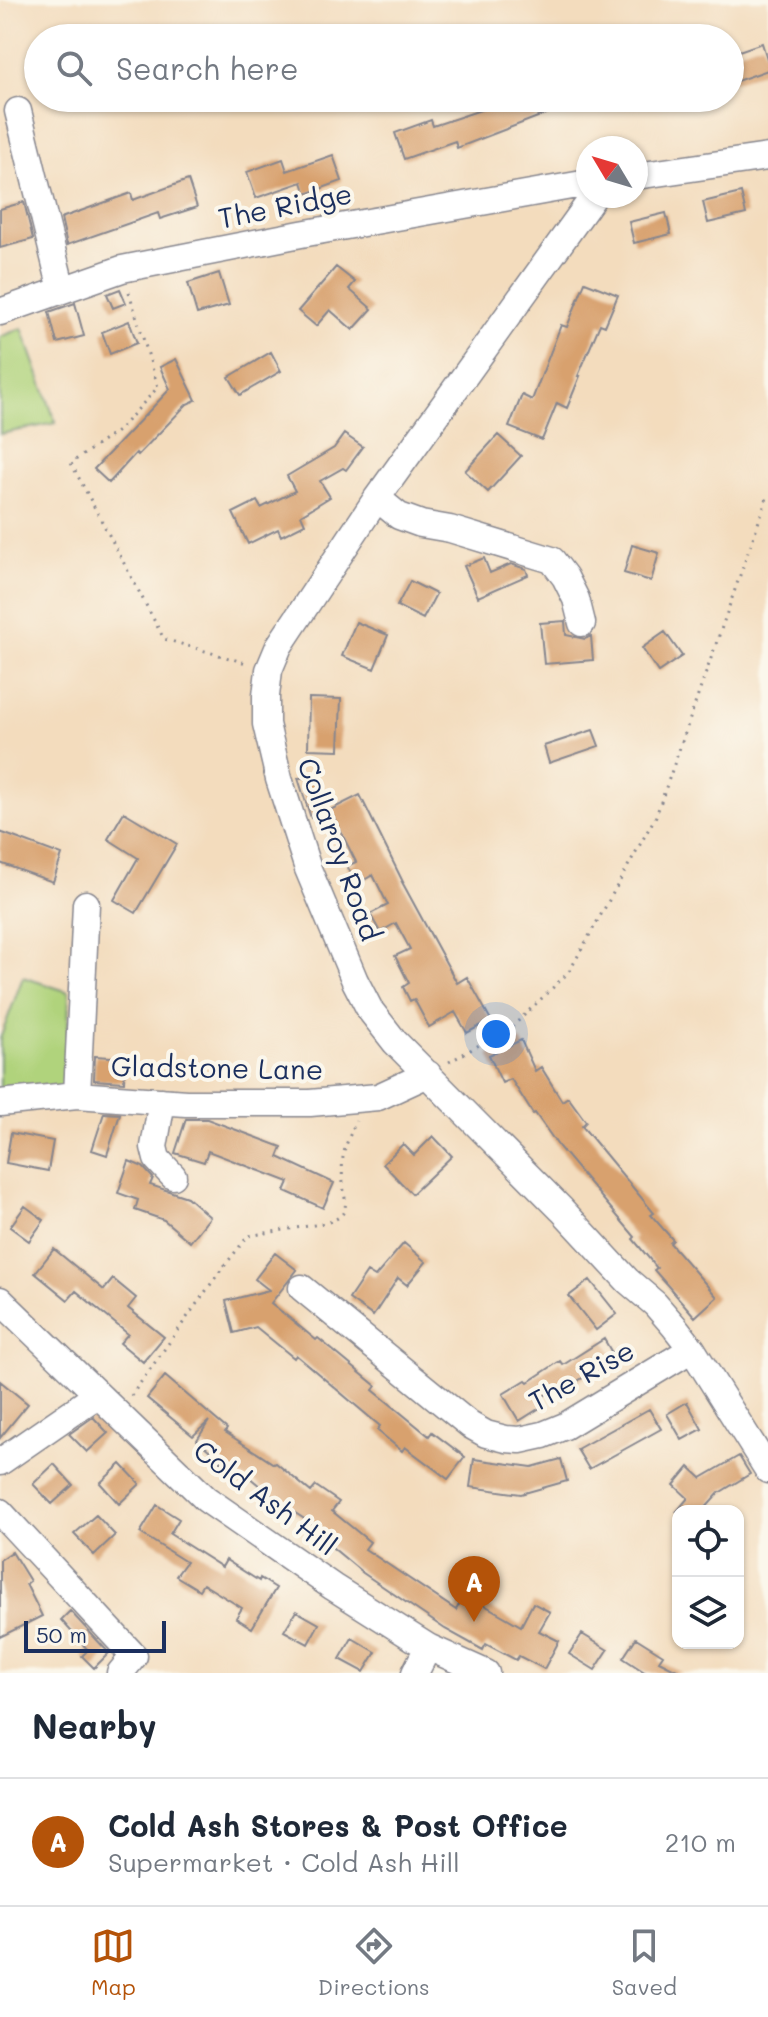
<!DOCTYPE html>
<meta charset="utf-8">
<style>
body{margin:0;font-family:Mali,sans-serif;background:#f2f2f3;color:#1f2937}
.controls{position:absolute;right:24px;bottom:24px;display:grid;overflow:hidden;border-radius:16px;box-shadow:0 2px 6px #0004}
.controls button{width:72px;height:72px;display:grid;place-items:center;padding:0;border:0;border-bottom:2px solid #e0e1e3;background:#fff;color:#1f2937;font:40px sans-serif}
.compass{position:absolute;left:576px;top:136px;width:72px;height:72px;border-radius:50%;background:#fff;box-shadow:0 2px 6px #0004;rotate:308deg}
.scale{position:absolute;left:24px;bottom:20px;width:142px;box-sizing:border-box;padding-left:8px;border:4px solid #1b2f5e;border-top:0;font-size:22px;line-height:28px;white-space:nowrap;color:#1b2f5e;-webkit-text-stroke:6px #fbf7ec;paint-order:stroke}
.you{position:absolute;left:496px;top:1034px;width:28px;height:28px;margin:-20px;border:6px solid #fff;border-radius:50%;background:#1a73e8;box-shadow:0 0 0 12px #1a73e833}
.badge{display:grid;place-items:center;width:52px;height:52px;border-radius:50%;background:#b45309;color:#fff;font-size:26px;font-weight:700}
.pin{position:absolute;translate:-50% -66px;filter:drop-shadow(0 2px 4px #0008)}
.pin::after{content:'';position:absolute;top:42px;width:28px;height:24px;background:inherit;clip-path:polygon(0 0,100% 0,50% 100%)}
.list{margin:0;padding:0;list-style:none}
h2{display:flex;justify-content:space-between;align-items:center;height:104px;margin:0;padding:0 32px;font-size:34px}
h2 small{font-size:26px;font-weight:400;color:#747a83}
.list li{display:grid;grid-template-columns:52px 1fr auto;gap:24px;align-items:center;box-sizing:border-box;height:128px;padding:0 32px;border-top:2px solid #e0e1e3}
.list b{display:block;font-size:30px;white-space:nowrap}
.list p{margin:0;font-size:26px;white-space:nowrap;color:#747a83}
.list em{font-size:26px;font-style:normal;color:#747a83}
.icon{flex:none;width:44px;height:44px;fill:none;stroke:currentColor;stroke-width:2;stroke-linecap:round;stroke-linejoin:round}
.map{position:relative;flex:none;width:768px;height:1673px;overflow:hidden}
.search{position:absolute;background:#fff;box-shadow:0 2px 6px #0004;left:24px;right:24px;top:24px;height:88px;display:flex;align-items:center;gap:20px;box-sizing:border-box;padding:0 28px;border-radius:44px;color:#747a83;font-size:30px}
.sheet{height:232px;background:#fff}
nav{display:flex;justify-content:space-around;align-items:center;box-sizing:border-box;height:112px;border-top:2px solid #e0e1e3;background:#fff;font-size:22px;color:#747a83}
nav a{display:grid;justify-items:center;gap:4px}
nav .on{color:#b45309}
.map>svg:first-child{display:block}
.green{fill:#b0d37c;stroke:#66816d;stroke-width:2}
.building{fill:#d8a16e}
.lines{fill:none;stroke-linecap:round;stroke-linejoin:round}
.minor-casing{stroke:#87868e;stroke-width:29}
.path{stroke:#87868e;stroke-width:3;stroke-dasharray:2 6;stroke-linecap:butt}
.minor{stroke:#fff;stroke-width:26}
.labels{text-anchor:middle;dominant-baseline:central;stroke-width:8;stroke-linejoin:round;paint-order:stroke}
.street-label{font-size:28px;fill:#1b2f5e;stroke:#fbf7ec}
</style>
<div class="map">
<svg width="768" height="1673" viewBox="0 0 768 1673">
<rect width="100%" height="100%" fill="#fbf7ec"/>
<filter id="ink" filterUnits="userSpaceOnUse"><feTurbulence type="fractalNoise" baseFrequency=".0125" numOctaves="2"/><feDisplacementMap in="SourceGraphic" scale="16" xChannelSelector="R" yChannelSelector="G"/><feConvolveMatrix kernelMatrix="1 2 1 2 8 2 1 2 1" color-interpolation-filters="sRGB"/></filter>
<filter id="wash" filterUnits="userSpaceOnUse"><feTurbulence type="fractalNoise" baseFrequency=".006" numOctaves="4" result="noise"/><feDisplacementMap in="SourceGraphic" scale="32" xChannelSelector="R" yChannelSelector="G"/><feGaussianBlur stdDeviation="1.8" result="paint"/><feColorMatrix in="noise" values="0 0 0 0 0 0 0 0 0 0 0 0 0 0 0 0 0 1.4 0 .05"/><feComposite in="paint" operator="in"/></filter>
<g filter="url(#wash)">
<rect width="100%" height="100%" fill="#f3dcbd"/>
<path class="green" d="M 22,328 L 56,423 L 0,434 L 0,337 Z
M 23,977 L 69,992 L 67,1091 L 0,1096 L 0,1039 Z"/>
<g id="blocks">
<path class="building" d="M 762,43 L 768,62 L 768,70 L 734,82 L 730,70 L 730,54 Z
M 509,98 L 582,98 L 582,100 L 457,148 L 455,141 L 404,159 L 395,133 L 431,120 L 433,126 L 493,106 L 492,104 Z
M 333,155 L 342,181 L 306,194 L 302,182 L 256,198 L 247,172 L 283,159 L 287,171 Z
M 188,180 L 197,207 L 160,219 L 158,213 L 67,245 L 61,218 L 131,193 L 133,200 Z
M 741,193 L 746,214 L 708,223 L 703,202 Z
M 24,202 L 33,239 L 0,248 L 0,209 Z
M 666,213 L 671,234 L 634,243 L 629,222 Z
M 336,267 L 355,282 L 349,289 L 372,309 L 353,330 L 330,310 L 316,326 L 298,311 Z
M 219,273 L 229,305 L 197,314 L 188,283 Z
M 585,282 L 618,295 L 605,326 L 600,324 L 578,376 L 580,376 L 567,408 L 557,403 L 542,440 L 509,427 L 522,395 L 532,400 L 561,325 L 567,327 Z
M 120,289 L 126,303 L 113,308 L 107,294 Z
M 75,303 L 84,336 L 57,343 L 49,312 Z
M 129,321 L 137,343 L 110,354 L 102,332 Z
M 271,352 L 281,371 L 240,395 L 229,377 Z
M 176,359 L 196,400 L 187,404 L 138,455 L 136,453 L 109,483 L 94,469 L 170,389 L 160,367 Z
M 344,434 L 363,447 L 346,470 L 343,468 L 320,481 L 330,497 L 301,515 L 305,524 L 281,536 L 278,529 L 248,544 L 233,513 L 257,501 L 261,508 L 295,491 L 287,476 L 334,448 Z
M 498,435 L 521,456 L 488,492 L 465,471 Z
M 632,545 L 659,553 L 651,581 L 624,573 Z
M 484,558 L 490,573 L 511,564 L 526,569 L 528,575 L 478,597 L 464,566 Z
M 410,581 L 436,594 L 423,619 L 397,606 Z
M 565,621 L 566,635 L 585,639 L 591,636 L 593,660 L 544,664 L 540,623 Z
M 356,622 L 388,635 L 374,669 L 342,656 Z
M 665,632 L 682,656 L 658,672 L 642,648 Z
M 309,698 L 341,699 L 339,750 L 308,749 Z
M 593,730 L 599,746 L 549,763 L 544,746 Z
M 316,777 L 327,813 L 311,818 L 298,778 Z
M 360,795 L 403,882 L 402,882 L 457,983 L 467,977 L 491,1020 L 467,1033 L 455,1012 L 429,1027 L 414,999 L 410,1001 L 403,987 L 409,983 L 395,956 L 410,949 L 396,923 L 380,932 L 370,914 L 388,905 L 373,875 L 357,884 L 347,866 L 356,862 L 330,810 Z
M 124,812 L 177,844 L 136,913 L 114,900 L 138,858 L 108,839 Z
M 0,832 L 62,855 L 53,882 L 0,863 Z
M 521,1040 L 535,1071 L 541,1067 L 562,1101 L 568,1097 L 586,1122 L 582,1126 L 654,1213 L 651,1215 L 673,1240 L 670,1243 L 717,1297 L 695,1317 L 654,1270 L 657,1268 L 633,1239 L 635,1237 L 559,1147 L 535,1113 L 533,1114 L 511,1079 L 502,1083 L 489,1055 Z
M 95,1056 L 125,1058 L 124,1082 L 94,1080 Z
M 104,1113 L 120,1114 L 107,1155 L 92,1150 Z
M 186,1119 L 207,1119 L 282,1147 L 278,1157 L 334,1183 L 323,1208 L 285,1191 L 289,1182 L 208,1151 L 204,1162 L 175,1153 Z
M 11,1133 L 53,1141 L 48,1171 L 6,1163 Z
M 433,1136 L 452,1156 L 412,1194 L 383,1164 L 403,1144 L 414,1155 Z
M 129,1161 L 143,1167 L 153,1178 L 150,1185 L 187,1197 L 210,1217 L 190,1242 L 164,1220 L 135,1210 L 138,1200 L 118,1193 Z
M 25,1206 L 44,1220 L 29,1241 L 10,1227 Z
M 404,1243 L 426,1262 L 407,1285 L 398,1278 L 373,1316 L 349,1299 L 367,1272 L 375,1277 Z
M 54,1249 L 104,1290 L 113,1279 L 136,1298 L 128,1308 L 164,1337 L 143,1362 L 120,1343 L 128,1334 L 76,1291 L 68,1300 L 35,1273 Z
M 275,1253 L 297,1270 L 271,1303 L 316,1340 L 318,1338 L 376,1386 L 373,1390 L 429,1436 L 432,1432 L 465,1457 L 448,1479 L 405,1447 L 402,1451 L 377,1430 L 380,1426 L 296,1355 L 294,1358 L 256,1327 L 234,1333 L 226,1301 L 269,1290 L 255,1279 Z
M 590,1280 L 617,1314 L 596,1330 L 569,1296 Z
M 604,1339 L 615,1358 L 576,1382 L 573,1378 L 545,1395 L 539,1400 L 543,1406 L 519,1421 L 503,1394 L 526,1380 L 528,1382 L 560,1361 L 563,1365 Z
M 165,1376 L 227,1429 L 225,1432 L 274,1464 L 276,1463 L 311,1492 L 316,1486 L 339,1502 L 332,1511 L 370,1542 L 365,1549 L 456,1610 L 465,1594 L 521,1626 L 533,1603 L 550,1612 L 539,1631 L 559,1641 L 544,1669 L 519,1656 L 516,1660 L 486,1644 L 483,1650 L 445,1629 L 363,1573 L 327,1543 L 332,1537 L 283,1505 L 249,1477 L 247,1480 L 220,1462 L 221,1460 L 197,1440 L 209,1421 L 193,1436 L 147,1398 Z
M 0,1381 L 28,1404 L 0,1438 Z
M 687,1402 L 702,1429 L 682,1440 L 667,1414 Z
M 649,1409 L 661,1429 L 589,1469 L 577,1449 Z
M 93,1417 L 108,1433 L 87,1452 L 69,1434 Z
M 739,1456 L 750,1474 L 719,1493 L 703,1511 L 677,1511 L 688,1498 L 674,1485 L 689,1467 L 701,1478 Z
M 474,1459 L 532,1467 L 561,1459 L 567,1481 L 521,1494 L 470,1487 Z
M 54,1464 L 73,1485 L 52,1504 L 33,1484 Z
M 121,1464 L 140,1484 L 119,1504 L 100,1483 Z
M 157,1505 L 179,1519 L 170,1534 L 222,1567 L 226,1560 L 259,1581 L 260,1578 L 276,1588 L 252,1628 L 236,1618 L 242,1608 L 203,1584 L 199,1590 L 176,1576 L 186,1562 L 140,1533 Z
M 96,1515 L 115,1535 L 94,1555 L 74,1534 Z
M 12,1552 L 30,1581 L 26,1584 L 42,1616 L 0,1637 L 0,1560 Z
M 70,1611 L 109,1653 L 94,1668 L 82,1656 L 88,1650 L 61,1620 Z
M 296,1611 L 319,1624 L 308,1644 L 284,1631 Z
M 582,1634 L 608,1650 L 595,1670 L 569,1654 Z
M 352,1638 L 376,1652 L 364,1672 L 340,1659 Z
M 636,1638 L 663,1655 L 659,1661 L 683,1673 L 646,1673 L 623,1658 Z"/>
</g>
</g>
<g filter="url(#ink)">
<use href="#blocks" fill-opacity="0" stroke="#87868e" stroke-width="2"/>
<g class="lines">
<g class="minor-casing">
<path id="minor" d="M 18,111 L 62,290
M 636,176 L 768,157
M 594,196 L 377,498 L 279,646 L 269,670 L 266,696 L 266,724 L 279,779 L 308,869 L 355,981 L 370,1010 L 395,1042 L 562,1210 L 628,1281 L 655,1304 L 674,1326 L 692,1349 L 768,1470
M 0,312 L 122,269 L 301,234 L 588,183
M 377,498 L 399,516 L 421,524 L 450,529 L 552,560 L 565,577 L 576,599 L 582,623
M 77,1095 L 86,904
M 162,1101 L 154,1147 L 157,1159 L 173,1176
M 0,1103 L 77,1095 L 186,1103 L 310,1103 L 378,1097 L 428,1074
M 302,1288 L 470,1425 L 486,1434 L 506,1439 L 520,1440 L 543,1435 L 565,1426 L 692,1349
M 0,1300 L 206,1499 L 333,1587 L 428,1647 L 486,1673
M 0,1462 L 97,1395
M 0,1512 L 134,1656 L 120,1673
M 415,1673 L 428,1647"/>
</g>
<path class="path" d="M 129,292 L 158,387 L 119,430 L 71,463 L 164,639 L 246,663
M 449,1062 L 513,1026 L 569,972 L 656,816 L 768,495
M 131,1396 L 218,1274 L 248,1236 L 326,1223 C 352,1215 345,1204 343,1183 C 342,1175 342,1166 343,1157 C 345,1145 351,1133 356,1121"/>
<use href="#minor" class="minor"/>
</g>
</g>
<g class="labels">
<g class="street-label">
<text transform="translate(285 205) rotate(-11)">The Ridge</text>
<text transform="translate(340 849) rotate(70)">Collaroy Road</text>
<text transform="translate(217 1067) rotate(1)">Gladstone Lane</text>
<text transform="translate(581 1375) rotate(-29)">The Rise</text>
<text transform="translate(266 1497) rotate(37)">Cold Ash Hill</text>
</g>
</g>
</svg>
<div class="controls">
<button><svg class="icon" aria-label="locate" viewBox="0 0 24 24"><circle cx="12" cy="12" r="6"/><path d="M12 2v4M12 18v4M2 12h4M18 12h4"/></svg></button>
<button><svg class="icon" aria-label="layers" viewBox="0 0 24 24"><path d="M12 4l9 5-9 5-9-5zM3 14l9 5 9-5"/></svg></button>
</div>
<svg class="compass" viewBox="-18 -18 36 36"><path d="M0-13l5 13h-10z" fill="#e53935"/><path d="M0 13l5-13h-10z" fill="#747a83"/></svg>
<div class="scale">50 m</div>
<div class="you"></div>
<div class="pin badge" style="left:474px;top:1622px">A</div>
<div class="search"><svg class="icon" aria-label="search" viewBox="0 0 24 24"><circle cx="10" cy="10" r="6"/><path d="M15 15l6 6"/></svg>Search here</div>
</div>
<section class="sheet">
<h2>Nearby<small></small></h2>
<ul class="list">
<li><span class="badge">A</span><div><b>Cold Ash Stores &amp; Post Office</b><p>Supermarket · Cold Ash Hill</p></div><em>210 m</em></li>
</ul>
</section>
<nav>
<a class="on"><svg class="icon" aria-label="map" viewBox="0 0 24 24"><path d="M3 6l6-2 6 2 6-2v14l-6 2-6-2-6 2zM9 4v14M15 6v14"/></svg>Map</a>
<a><svg class="icon" aria-label="directions" viewBox="0 0 24 24"><path d="M12 3l9 9-9 9-9-9zM9 14v-3h6M13 9l2 2-2 2"/></svg>Directions</a>
<a><svg class="icon" aria-label="saved" viewBox="0 0 24 24"><path d="M7 4h10v16l-5-4-5 4z"/></svg>Saved</a>
</nav>
